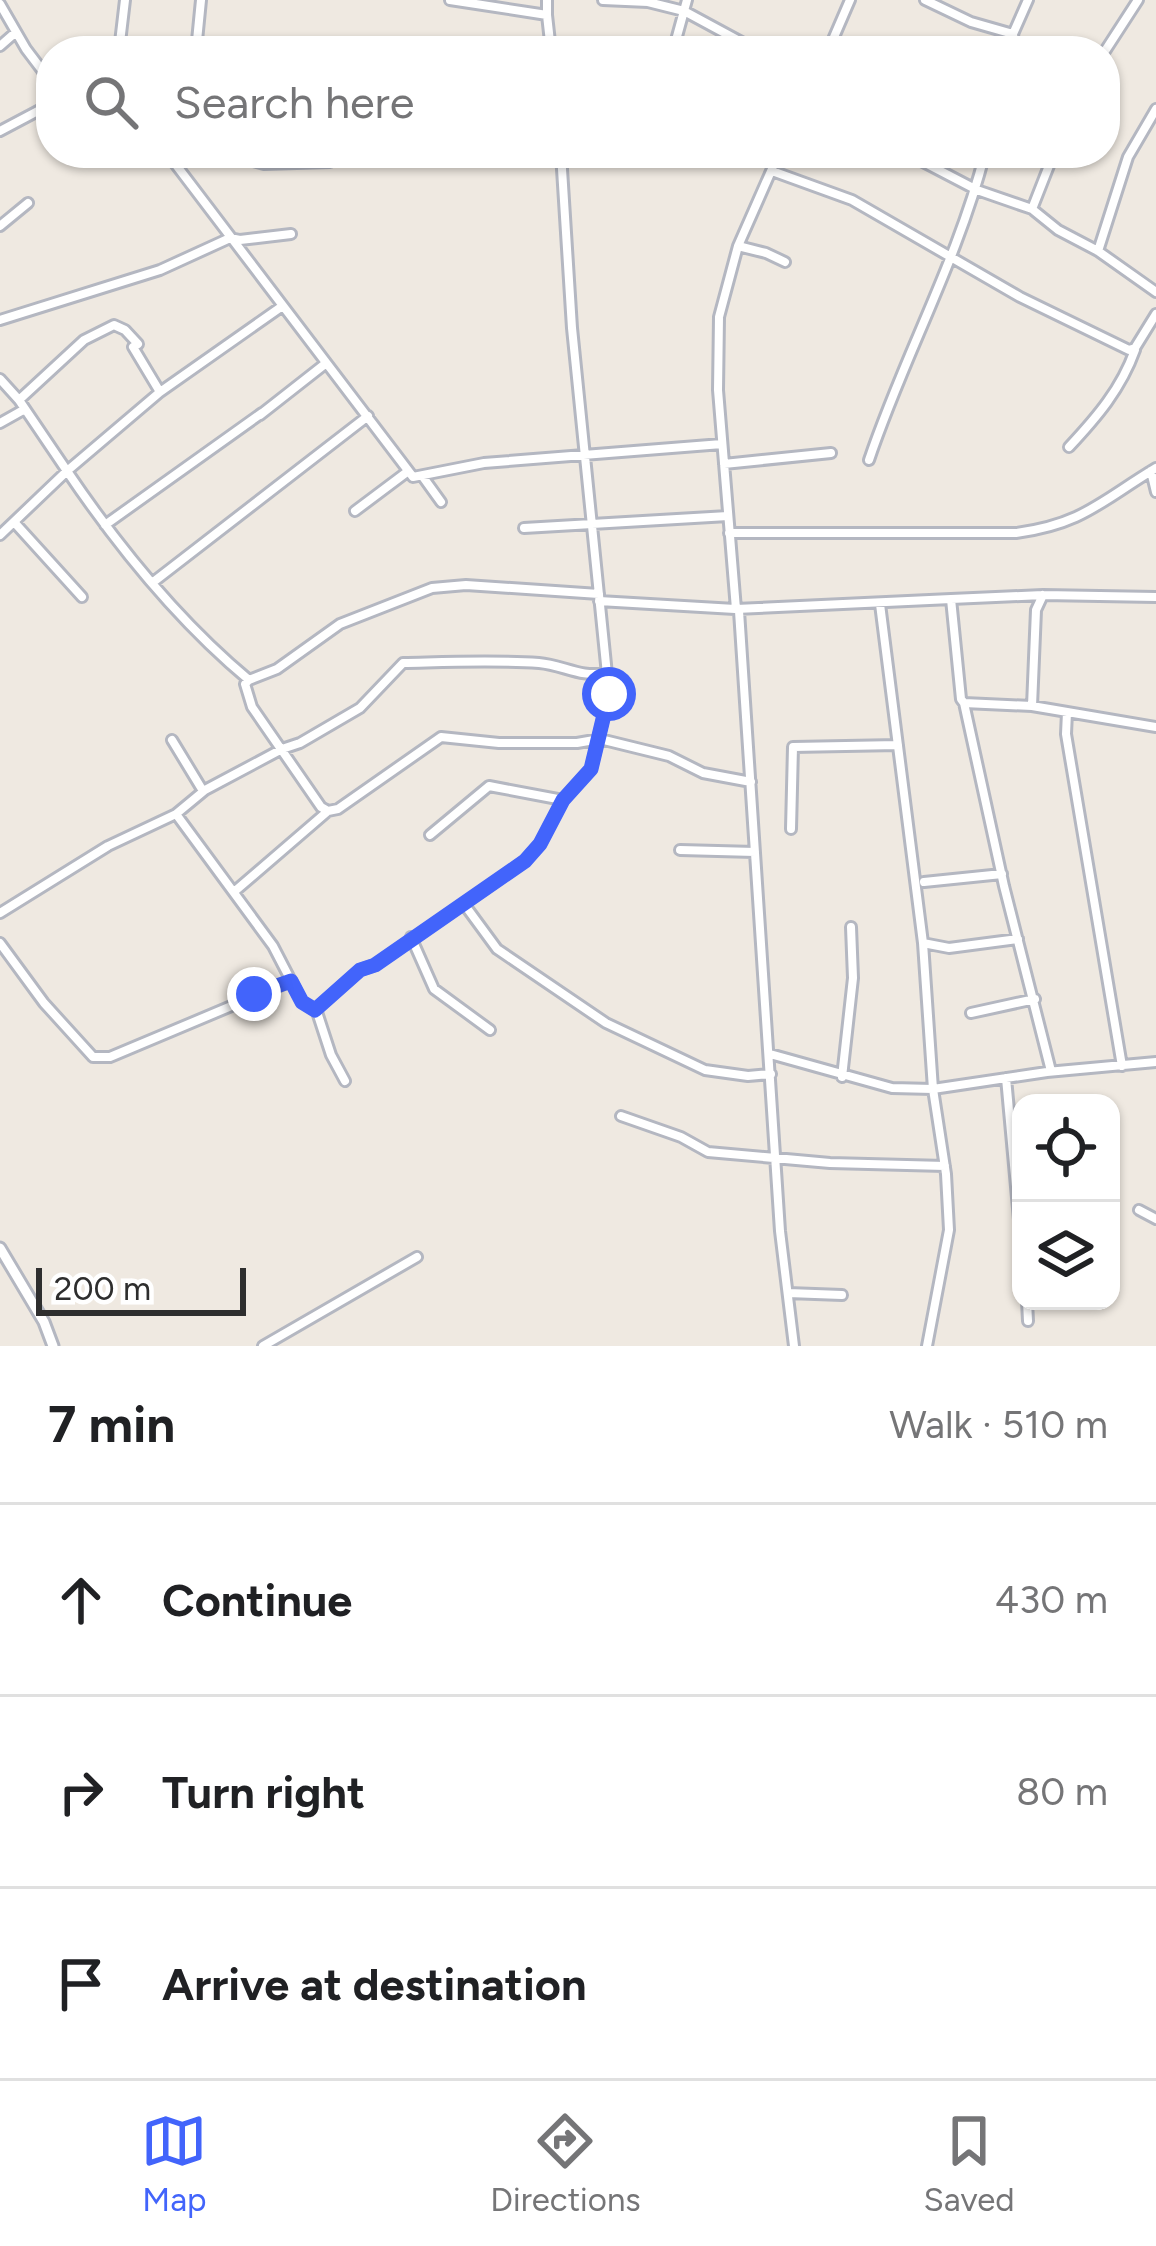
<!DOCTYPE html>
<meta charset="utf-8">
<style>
body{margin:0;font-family:Figtree,sans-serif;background:#f2f2f2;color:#202124}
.controls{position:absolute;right:36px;bottom:36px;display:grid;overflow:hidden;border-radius:24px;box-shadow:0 3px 9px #0004}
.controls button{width:108px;height:108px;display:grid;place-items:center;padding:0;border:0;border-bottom:3px solid #e0e0e0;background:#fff;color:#202124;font:60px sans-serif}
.scale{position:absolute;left:36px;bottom:30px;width:210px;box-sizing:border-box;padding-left:12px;border:6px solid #2e2e2e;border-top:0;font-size:33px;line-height:42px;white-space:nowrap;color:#2e2e2e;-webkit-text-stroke:9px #fff;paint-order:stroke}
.stop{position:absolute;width:36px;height:36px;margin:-27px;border:9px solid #4264fb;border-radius:50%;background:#fff}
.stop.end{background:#4264fb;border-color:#fff;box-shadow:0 3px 12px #0008}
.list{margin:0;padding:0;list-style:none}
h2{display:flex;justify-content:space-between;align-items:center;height:156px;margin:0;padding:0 48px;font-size:51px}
h2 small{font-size:39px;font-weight:400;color:#757577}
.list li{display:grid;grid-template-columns:78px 1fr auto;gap:36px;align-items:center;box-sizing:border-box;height:192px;padding:0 48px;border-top:3px solid #e0e0e0}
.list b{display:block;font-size:45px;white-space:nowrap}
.list em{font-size:39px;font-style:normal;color:#757577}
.icon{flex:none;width:66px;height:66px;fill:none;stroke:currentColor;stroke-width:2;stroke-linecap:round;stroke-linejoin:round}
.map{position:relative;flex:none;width:1156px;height:1346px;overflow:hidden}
.search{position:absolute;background:#fff;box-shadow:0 3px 9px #0004;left:36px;right:36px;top:36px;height:132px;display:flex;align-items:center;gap:30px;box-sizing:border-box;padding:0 42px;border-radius:48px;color:#757577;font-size:45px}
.sheet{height:732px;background:#fff}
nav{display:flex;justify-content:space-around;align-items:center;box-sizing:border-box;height:168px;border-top:3px solid #e0e0e0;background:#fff;font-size:33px;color:#757577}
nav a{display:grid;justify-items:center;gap:6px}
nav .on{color:#4264fb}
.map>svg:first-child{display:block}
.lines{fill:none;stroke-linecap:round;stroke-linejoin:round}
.minor-casing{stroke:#b4b7c1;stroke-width:14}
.tertiary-casing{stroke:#b4b7c1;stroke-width:15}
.minor{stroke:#fff;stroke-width:8}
.tertiary{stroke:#fff;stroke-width:9}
.route{stroke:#4264fb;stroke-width:15}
</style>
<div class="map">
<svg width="1156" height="1346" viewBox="0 0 1156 1346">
<rect width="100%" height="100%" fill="#efe9e1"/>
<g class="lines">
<g class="minor-casing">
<path id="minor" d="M 450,0 L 547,15 L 547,0
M 603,0 L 648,2 L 684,11 L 758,51
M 925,0 L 971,22 L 1013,34
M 0,4 L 26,49 L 51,82
M 547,15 L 551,51
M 0,46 L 16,32
M 119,51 L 125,0
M 196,51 L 201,0
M 673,51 L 687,0
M 828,51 L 850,0
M 1015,51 L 1013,34 L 1028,0
M 1105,51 L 1138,0
M 0,131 L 51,104
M 167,153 L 413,477 L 484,463 L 722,444
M 223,153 L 264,164 L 330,162
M 779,153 L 738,246 L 719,317 L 718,390 L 736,609 L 951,599 L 961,699 L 964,703 L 1032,706 L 1156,727
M 906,153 L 977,190 L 1032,209 L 1058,230 L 1098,251 L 1156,292
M 172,161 L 196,153
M 772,171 L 852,200 L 1020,297 L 1129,350 L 1135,348 L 1156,314
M 1032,209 L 1054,153
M 0,226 L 28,203
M 738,246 L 766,253 L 785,262
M 1098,251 L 1128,157 L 1156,109
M 0,320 L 160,270 L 230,238 L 240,240 L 291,234
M 133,347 L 160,392
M 0,379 L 19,400 L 67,471 L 160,392 L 281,307
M 19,400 L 84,340 L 114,325 L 125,330 L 138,344
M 260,415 L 325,364
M 0,423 L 25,409
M 1069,447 C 1097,417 1121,389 1135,350
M 869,460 C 904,356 958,260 985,153
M 724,464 L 831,453
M 1151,471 L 1156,492
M 423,477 L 441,502
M 355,511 L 407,472
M 14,522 L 82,597
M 105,525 L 262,413
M 524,528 L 728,516
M 729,533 L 1016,533 C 1083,524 1101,501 1156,468
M 0,535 L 67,471 C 119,548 177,620 249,680
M 152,583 L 368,416
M 599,594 L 466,585 L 432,588 L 340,624 L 277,669 L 249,680 L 245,684 L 252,707 L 321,807 L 328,811 L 338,809 L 441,737 L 499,743 L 577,743 L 600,739 L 669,756 L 703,773 L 751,782
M 951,599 L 1043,595 L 1156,597
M 599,601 L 735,609
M 880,604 L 923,943 L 933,1089 L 946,1174 L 949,1230 L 927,1346
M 739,611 L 780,1231 L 794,1346
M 964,703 L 1004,886 L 1051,1071
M 1032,706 L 1036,610 L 1043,595
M 1067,712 L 1066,734 L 1122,1066
M 172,740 L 203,791
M 176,814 L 273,946 L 302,1002 L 315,1010 L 360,970 L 375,965 L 525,861 L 540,844 L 563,800 L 591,769 L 609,694 L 572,328 L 561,153
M 791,829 L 793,747 L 898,745
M 430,835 L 489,786 L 563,800
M 680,850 L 755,852
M 924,882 L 1002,874
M 235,891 L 328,811
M 464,904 L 497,949 L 606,1023 L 705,1070 L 748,1076 L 771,1074
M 0,913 L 108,846 L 176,814 L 205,790 L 282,749 L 300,743 L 360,708 L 403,663 C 449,662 494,660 539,663 C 563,665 581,678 605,673
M 411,937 L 434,989 L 490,1030
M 0,943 L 44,1003 L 93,1057 L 110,1057 L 291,981
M 923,943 L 949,948 L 1018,939
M 316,1009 L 331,1055 L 345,1081
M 971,1013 L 1035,999
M 770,1054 L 892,1088 L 933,1089 L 1047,1072 L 1156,1062
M 842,1077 L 853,978 L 851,927
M 1006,1078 L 1021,1241
M 621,1116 L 681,1137 L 708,1152 L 830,1163 L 945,1166
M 1139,1210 L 1156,1219
M 788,1293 L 842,1295
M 1027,1301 L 1028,1321
M 263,1346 L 417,1257"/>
</g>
<g class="tertiary-casing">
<path id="tertiary" d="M 0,1248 L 44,1322 L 53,1346"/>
</g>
<use href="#minor" class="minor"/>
<use href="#tertiary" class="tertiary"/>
</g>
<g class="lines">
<path class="route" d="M 254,994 L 291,981 L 302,1002 L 315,1010 L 360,970 L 375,965 L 525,861 L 540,844 L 563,800 L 591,769 L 609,694"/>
</g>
</svg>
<div class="controls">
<button><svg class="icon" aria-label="locate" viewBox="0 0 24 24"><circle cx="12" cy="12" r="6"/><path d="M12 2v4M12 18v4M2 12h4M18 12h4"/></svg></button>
<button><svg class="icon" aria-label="layers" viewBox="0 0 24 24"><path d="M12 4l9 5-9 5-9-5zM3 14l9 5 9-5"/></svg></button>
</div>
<div class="scale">200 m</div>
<div class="stop" style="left:609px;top:694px"></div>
<div class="stop end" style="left:254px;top:994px"></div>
<div class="search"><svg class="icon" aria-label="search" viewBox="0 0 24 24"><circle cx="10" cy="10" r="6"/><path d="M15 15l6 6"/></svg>Search here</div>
</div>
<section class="sheet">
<h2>7 min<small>Walk · 510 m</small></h2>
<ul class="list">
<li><svg class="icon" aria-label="ahead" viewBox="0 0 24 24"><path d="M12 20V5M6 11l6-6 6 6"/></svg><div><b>Continue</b></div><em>430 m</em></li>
<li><svg class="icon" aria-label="right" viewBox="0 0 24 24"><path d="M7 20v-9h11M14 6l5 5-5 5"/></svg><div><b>Turn right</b></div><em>80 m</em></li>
<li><svg class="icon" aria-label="arrive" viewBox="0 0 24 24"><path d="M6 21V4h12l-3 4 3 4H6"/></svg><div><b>Arrive at destination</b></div></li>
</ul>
</section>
<nav>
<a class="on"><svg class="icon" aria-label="map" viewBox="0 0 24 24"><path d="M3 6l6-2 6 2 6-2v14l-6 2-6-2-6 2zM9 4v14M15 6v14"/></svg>Map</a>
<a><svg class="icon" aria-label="directions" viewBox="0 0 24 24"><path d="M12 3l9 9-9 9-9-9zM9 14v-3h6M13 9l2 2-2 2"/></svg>Directions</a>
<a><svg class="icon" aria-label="saved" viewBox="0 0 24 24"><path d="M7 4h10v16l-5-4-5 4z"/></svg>Saved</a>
</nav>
